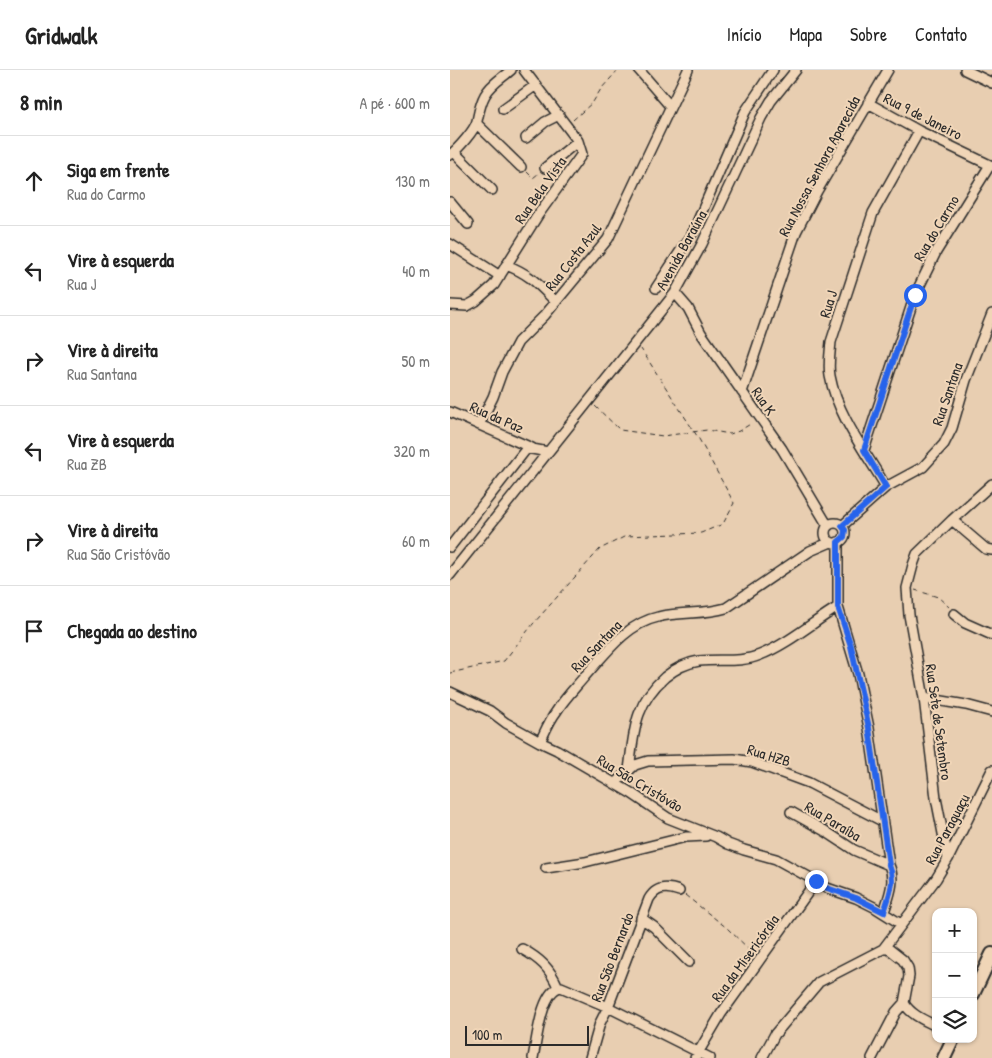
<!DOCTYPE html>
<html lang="pt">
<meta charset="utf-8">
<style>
body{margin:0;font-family:"Patrick Hand",sans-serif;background:#f2f2f2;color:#222}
.controls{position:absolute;right:15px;bottom:15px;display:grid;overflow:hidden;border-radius:10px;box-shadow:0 1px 4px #0004}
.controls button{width:45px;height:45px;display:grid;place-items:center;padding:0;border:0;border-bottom:1px solid #e0e0e0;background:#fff;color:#222;font:25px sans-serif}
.scale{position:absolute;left:15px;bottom:12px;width:124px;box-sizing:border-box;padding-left:5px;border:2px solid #2b2b2b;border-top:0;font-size:14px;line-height:18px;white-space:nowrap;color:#2b2b2b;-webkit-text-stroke:4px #f0d5b7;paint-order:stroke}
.stop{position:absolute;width:15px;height:15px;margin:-11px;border:4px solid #2563eb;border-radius:50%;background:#fff}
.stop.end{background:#2563eb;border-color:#fff;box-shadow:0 1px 5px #0008}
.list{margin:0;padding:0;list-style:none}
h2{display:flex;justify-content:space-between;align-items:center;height:65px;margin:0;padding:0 20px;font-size:21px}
h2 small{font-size:16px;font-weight:400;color:#767676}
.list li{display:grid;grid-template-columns:32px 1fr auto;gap:15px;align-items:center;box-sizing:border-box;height:90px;padding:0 20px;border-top:1px solid #e0e0e0}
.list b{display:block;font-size:19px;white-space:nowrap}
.list p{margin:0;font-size:16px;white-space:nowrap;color:#767676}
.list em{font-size:16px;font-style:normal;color:#767676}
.icon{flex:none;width:28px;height:28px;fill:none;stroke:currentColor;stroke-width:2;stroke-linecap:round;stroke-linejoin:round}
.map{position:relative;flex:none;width:542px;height:988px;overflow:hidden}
header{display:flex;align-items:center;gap:30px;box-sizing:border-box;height:70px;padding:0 25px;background:#fff;border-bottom:1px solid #e0e0e0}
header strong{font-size:24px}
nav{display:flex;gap:28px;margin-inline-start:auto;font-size:18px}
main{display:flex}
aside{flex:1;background:#fff}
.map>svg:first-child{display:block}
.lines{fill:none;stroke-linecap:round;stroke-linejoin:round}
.street-casing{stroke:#2b2b2b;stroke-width:12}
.secondary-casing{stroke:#2b2b2b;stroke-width:16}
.path{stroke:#2b2b2b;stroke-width:1;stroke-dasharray:5 4;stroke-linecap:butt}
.street{stroke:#f0d5b7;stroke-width:9}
.secondary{stroke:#f0d5b7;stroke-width:12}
.route{stroke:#2563eb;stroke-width:6}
.labels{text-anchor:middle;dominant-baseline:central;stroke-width:4;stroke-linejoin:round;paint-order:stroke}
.street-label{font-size:15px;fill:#2b2b2b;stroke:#f0d5b7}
</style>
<header>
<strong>Gridwalk</strong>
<nav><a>Início</a><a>Mapa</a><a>Sobre</a><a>Contato</a></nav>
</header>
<main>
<aside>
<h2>8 min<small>A pé · 600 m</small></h2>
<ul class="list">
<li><svg class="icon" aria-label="ahead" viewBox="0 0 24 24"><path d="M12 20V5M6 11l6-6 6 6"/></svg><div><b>Siga em frente</b><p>Rua do Carmo</p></div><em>130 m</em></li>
<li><svg class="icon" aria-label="left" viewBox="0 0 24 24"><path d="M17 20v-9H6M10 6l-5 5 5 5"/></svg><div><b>Vire à esquerda</b><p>Rua J</p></div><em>40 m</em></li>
<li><svg class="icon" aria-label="right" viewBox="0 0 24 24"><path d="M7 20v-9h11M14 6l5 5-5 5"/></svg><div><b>Vire à direita</b><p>Rua Santana</p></div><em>50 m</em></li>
<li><svg class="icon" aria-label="left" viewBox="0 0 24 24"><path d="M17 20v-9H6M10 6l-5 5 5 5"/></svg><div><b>Vire à esquerda</b><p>Rua ZB</p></div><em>320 m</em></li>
<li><svg class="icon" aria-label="right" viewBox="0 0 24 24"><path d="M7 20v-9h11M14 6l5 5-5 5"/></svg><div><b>Vire à direita</b><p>Rua São Cristóvão</p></div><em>60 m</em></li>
<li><svg class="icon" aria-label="arrive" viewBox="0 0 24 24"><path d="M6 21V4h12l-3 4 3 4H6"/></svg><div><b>Chegada ao destino</b></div></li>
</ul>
</aside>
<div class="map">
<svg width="542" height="988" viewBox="0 0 542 988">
<rect width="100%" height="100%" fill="#e8ceb1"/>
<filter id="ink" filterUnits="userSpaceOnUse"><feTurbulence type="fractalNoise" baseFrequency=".02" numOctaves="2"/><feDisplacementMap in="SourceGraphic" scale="10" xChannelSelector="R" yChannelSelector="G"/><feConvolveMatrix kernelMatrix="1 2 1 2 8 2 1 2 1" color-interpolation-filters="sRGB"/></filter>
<g filter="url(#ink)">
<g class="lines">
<g class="street-casing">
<path id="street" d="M 189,0 L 220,36
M 515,0 L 542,13
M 418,33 L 469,61 L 542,96
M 53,39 L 86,15
M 27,54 L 71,97
M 76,68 L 95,52 L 109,45
M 4,82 L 42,120
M 0,85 C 8,79 25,60 27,51 C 29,42 30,34 35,25 C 41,14 52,8 61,0
M 95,98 L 128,71
M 0,132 L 18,154
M 0,174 L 50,206
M 56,195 C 80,204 88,214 106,232
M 206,218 L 243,162 L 295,42 L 323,0
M 225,223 L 238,238 L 251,263 L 332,379 L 378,456
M 0,235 L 17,236 L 26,231 L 44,215 L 88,145 L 132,84 L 128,71 L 74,0
M 292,322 L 346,162 L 367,121 L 438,0
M 0,342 L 82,378
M 29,355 L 43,327 L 52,302 L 68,272 L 95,245 L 158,169 L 238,0
M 414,380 L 465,225 L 486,182 L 540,95
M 436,417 C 417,384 387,345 380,306 C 378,295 380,283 381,272 L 423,143 L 469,61
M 502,450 L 536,479 L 542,480
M375 463a10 10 0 1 1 20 0a10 10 0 1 1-20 0Z
M 392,456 L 436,417 L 473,397 L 494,374 L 502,358 L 516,310 L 542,244
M 388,472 L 388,537 L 408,604 L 419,658 L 439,795 C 446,811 439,826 434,842
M 0,477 L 77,378 L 98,382
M 0,505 L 225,223 L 252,174 L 311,48 L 321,31 L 346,0
M 504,544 L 515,553 L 542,565
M 0,622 L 40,641 L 56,653 L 90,672 L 107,680 L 181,723 L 218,748 L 266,767 L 278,774 L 294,780 L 326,789 L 366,811 L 374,817 L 406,828 L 424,837 L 451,854
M 474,628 L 516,635 L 542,642
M 90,672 C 95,662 99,651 106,642 C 114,629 125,618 135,606 C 156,583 176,554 208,547 C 230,541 253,545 276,538 L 360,481 L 381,472
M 179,700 C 184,662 184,634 215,607 C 226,598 236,593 249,591 C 270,589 291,593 310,585 C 338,574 363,552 388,537
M 165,713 L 185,695 L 198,691 L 284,689 L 302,692 L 359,713 L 432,751
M 341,742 L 375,761 L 404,780 L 439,795
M 498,789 L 486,728 L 474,628 L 459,545 L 457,518 L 463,495 L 467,484 L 502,450 L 542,414
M 96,798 L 135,792 L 236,767 L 256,766
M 191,848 L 204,857 L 239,892
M 72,879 C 90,889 100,898 108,917
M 454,933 C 461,945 474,950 486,956
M 83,988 C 87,970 91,920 111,917 L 158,937 L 260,988
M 140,988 L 150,953 L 158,937 L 199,829 C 206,817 216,816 229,821
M 245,988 L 271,944 L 366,811
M 312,988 L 325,964 L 369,912 L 433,879 L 486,809 L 498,789 L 542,700
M 422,988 L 446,942 L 454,933 L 459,906 L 458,898 L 453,890 L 439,879 L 433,879"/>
</g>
<g class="secondary-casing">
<path id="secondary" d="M 523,924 L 542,884
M 494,988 L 503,969"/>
</g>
<path class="path" d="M 123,50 L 143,32 L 151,19 L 168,0
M 77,102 L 83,108 L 89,103
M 145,336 L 170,360 L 213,366 L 257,360 L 280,364 L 289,361 L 302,353
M 465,520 L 488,527 L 499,537
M 0,603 L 54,591 L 83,554 L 150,479 L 176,466 L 251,463 L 273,454 L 284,433 L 249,369 L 191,279
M 235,825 L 277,858 L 304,884"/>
<use href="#street" class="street"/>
<use href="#secondary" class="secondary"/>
</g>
</g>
<g class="lines" filter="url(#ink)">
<path class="route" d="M 366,811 L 374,817 L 406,828 L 434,842 C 439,826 446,811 439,795 L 419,658 L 401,576 L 388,537 L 388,472 L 394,467 L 395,460 L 392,456 L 436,417 L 414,380 L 465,225"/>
</g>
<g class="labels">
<g class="street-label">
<text transform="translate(473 46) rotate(27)">Rua 9 de Janeiro</text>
<text transform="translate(369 96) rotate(-62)">Rua Nossa Senhora Aparecida</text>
<text transform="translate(90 120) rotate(-55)">Rua Bela Vista</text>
<text transform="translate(486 158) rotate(-59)">Rua do Carmo</text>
<text transform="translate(231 180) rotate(-61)">Avenida Baraúna</text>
<text transform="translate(123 187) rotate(-52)">Rua Costa Azul</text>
<text transform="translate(378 234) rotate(-73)">Rua J</text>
<text transform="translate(497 324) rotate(-71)">Rua Santana</text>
<text transform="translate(314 331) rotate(55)">Rua K</text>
<text transform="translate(47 347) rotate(24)">Rua da Paz</text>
<text transform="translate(146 576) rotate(-46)">Rua Santana</text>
<text transform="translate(489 652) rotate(82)">Rua Sete de Setembro</text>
<text transform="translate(319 685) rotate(17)">Rua HZB</text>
<text transform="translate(190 713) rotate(31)">Rua São Cristóvão</text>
<text transform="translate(383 751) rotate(31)">Rua Paraíba</text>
<text transform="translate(497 759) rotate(-62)">Rua Paraguaçu</text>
<text transform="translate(162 887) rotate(-69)">Rua São Bernardo</text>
<text transform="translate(295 888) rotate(-54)">Rua da Misericórdia</text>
</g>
</g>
</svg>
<div class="controls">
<button>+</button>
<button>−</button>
<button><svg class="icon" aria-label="layers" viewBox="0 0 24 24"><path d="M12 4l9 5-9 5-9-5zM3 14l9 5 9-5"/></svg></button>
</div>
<div class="scale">100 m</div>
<div class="stop" style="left:465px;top:225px"></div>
<div class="stop end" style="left:366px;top:811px"></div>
</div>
</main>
